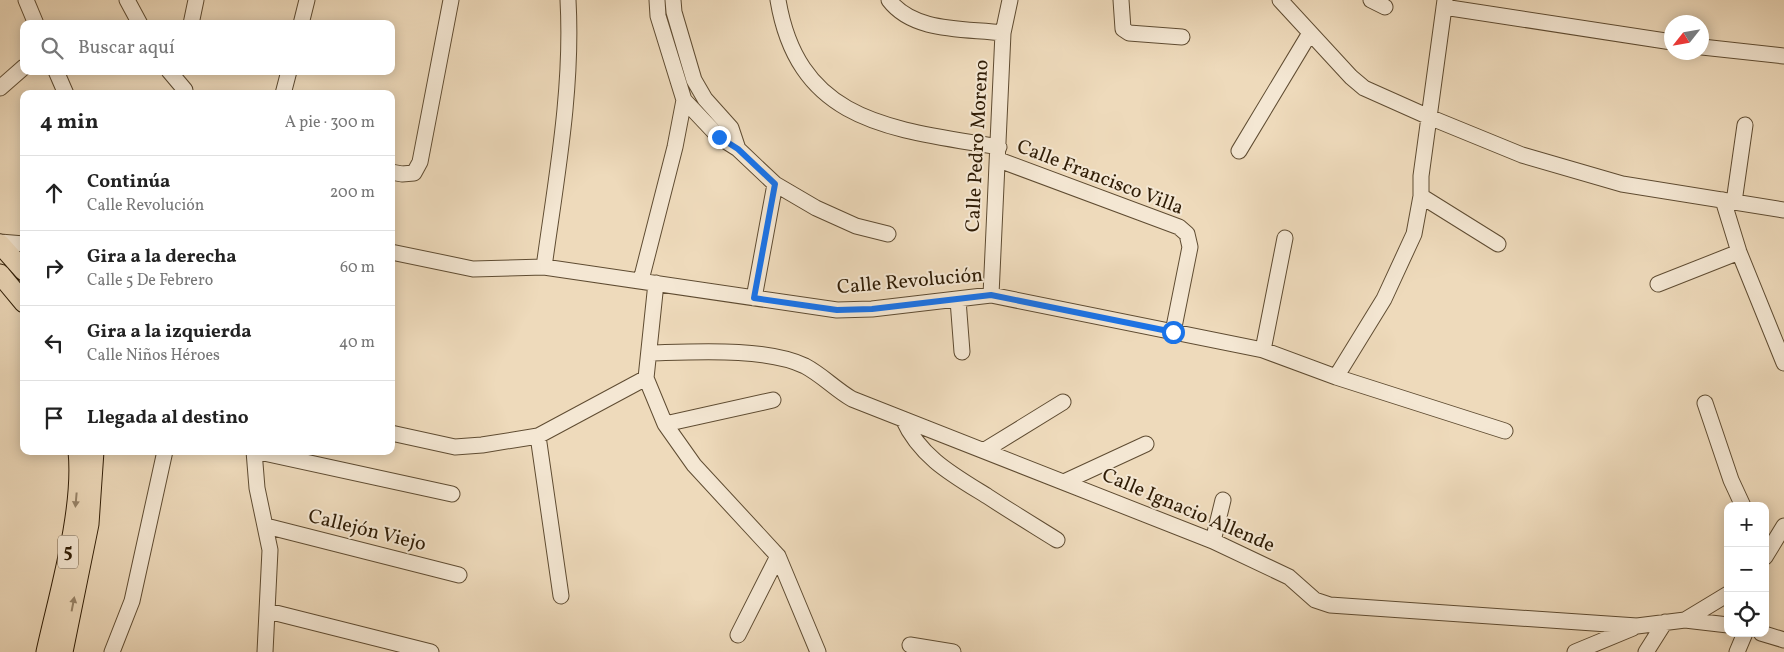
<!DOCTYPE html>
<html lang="es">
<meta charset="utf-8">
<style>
body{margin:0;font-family:Vollkorn,serif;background:#f6f6f6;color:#222}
.controls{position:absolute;right:15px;bottom:15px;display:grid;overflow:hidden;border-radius:10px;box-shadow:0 2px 12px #0003}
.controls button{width:45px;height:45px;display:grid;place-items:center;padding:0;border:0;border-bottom:1px solid #e0e0e0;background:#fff;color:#222;font:25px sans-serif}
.compass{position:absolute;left:1664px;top:15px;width:45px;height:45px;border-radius:50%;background:#fff;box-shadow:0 2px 12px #0003;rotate:239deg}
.stop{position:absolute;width:15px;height:15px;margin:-11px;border:4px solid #1a73e8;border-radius:50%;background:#fff}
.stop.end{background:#1a73e8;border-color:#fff;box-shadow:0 1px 5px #0008}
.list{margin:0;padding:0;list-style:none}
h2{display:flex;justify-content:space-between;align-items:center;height:65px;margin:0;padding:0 20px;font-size:21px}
h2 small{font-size:16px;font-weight:400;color:#767676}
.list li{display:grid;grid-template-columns:32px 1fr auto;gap:15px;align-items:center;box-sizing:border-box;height:75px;padding:0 20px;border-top:1px solid #e0e0e0}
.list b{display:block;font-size:19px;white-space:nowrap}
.list p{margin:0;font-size:16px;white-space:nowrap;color:#767676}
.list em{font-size:16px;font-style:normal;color:#767676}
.icon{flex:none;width:28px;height:28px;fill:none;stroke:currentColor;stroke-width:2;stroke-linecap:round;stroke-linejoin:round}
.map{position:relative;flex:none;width:1784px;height:652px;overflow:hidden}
.search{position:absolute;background:#fff;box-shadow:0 2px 12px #0003;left:20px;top:20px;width:375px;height:55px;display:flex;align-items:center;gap:12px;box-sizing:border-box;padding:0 18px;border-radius:10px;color:#767676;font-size:19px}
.panel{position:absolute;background:#fff;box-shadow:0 2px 12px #0003;left:20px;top:90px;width:375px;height:365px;border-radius:10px}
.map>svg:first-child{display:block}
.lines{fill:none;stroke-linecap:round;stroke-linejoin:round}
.minor-casing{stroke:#5f4c32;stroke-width:17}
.major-casing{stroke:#2f1c05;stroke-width:21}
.minor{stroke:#f4e7d3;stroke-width:15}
.major{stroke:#eedabb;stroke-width:19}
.oneway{fill:#988469}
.route{stroke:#1a73e8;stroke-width:6}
.labels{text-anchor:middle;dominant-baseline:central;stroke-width:4;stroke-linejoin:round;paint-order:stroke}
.shield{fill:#f4e7d3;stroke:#6a5943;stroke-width:1}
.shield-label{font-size:19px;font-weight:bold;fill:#2f1c05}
.street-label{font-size:20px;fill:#2f1c05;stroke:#f4e7d3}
</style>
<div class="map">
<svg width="1784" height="652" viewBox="0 0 1784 652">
<rect width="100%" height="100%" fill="#eedabb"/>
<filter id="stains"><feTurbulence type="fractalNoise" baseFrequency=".004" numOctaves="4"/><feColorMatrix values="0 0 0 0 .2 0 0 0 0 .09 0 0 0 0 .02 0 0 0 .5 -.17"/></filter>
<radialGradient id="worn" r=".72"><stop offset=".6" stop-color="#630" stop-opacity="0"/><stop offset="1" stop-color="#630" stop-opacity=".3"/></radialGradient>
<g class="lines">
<g class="minor-casing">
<path id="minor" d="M 26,0 L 36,24
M 127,0 L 140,24
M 657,0 L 658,16 L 684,100 L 719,137 L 738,149 L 775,184 L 816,208 L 856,226 L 888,234
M 673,0 L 674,12 L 694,80 L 705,99 L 731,128 L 738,149
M 778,0 C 799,125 895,129 999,147
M 889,0 C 914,33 966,28 1003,33
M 1121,0 L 1123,29 L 1129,33 L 1182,37
M 1280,0 L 1351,77 L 1364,88 L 1429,117 L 1522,155 L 1622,184 L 1784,210
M 1371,0 L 1385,7
M 1444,7 L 1672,42
M 191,24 L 196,0
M 301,24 L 307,0
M 1702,47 L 1784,56
M 56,71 L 66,94
M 169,71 L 185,90
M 0,88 L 24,67
M 283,94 L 289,71
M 1239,151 L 1310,33
M 999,160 L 1179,227 L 1187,234 L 1190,247 L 1173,332
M 391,172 L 402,174 L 414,173 L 420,162 L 451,0
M 1421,196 L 1498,244
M 1723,200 L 1739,252 L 1784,363
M 1734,202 L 1745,125
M 0,242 L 24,244
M 391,252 L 473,269 L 544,267 L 837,310 L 872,309 L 991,295 L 1263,350 L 1336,377 L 1505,431
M 544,267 C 556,179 573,90 568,0
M 641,280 L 675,147 L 684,100
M 1658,284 L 1739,252
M 991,295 L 1003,33 L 1010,0
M 754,298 L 775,184
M 958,300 L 962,352
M 1263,350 L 1285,238
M 649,353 C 692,352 766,347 805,366 C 822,375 835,389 852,399 L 1213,541 L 1289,577 L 1315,600 L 1330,605 L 1637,626 L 1685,620 L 1728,625
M 1336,377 L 1384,299 L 1414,234 L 1421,196 L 1421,176 L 1445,0
M 646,378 L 665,424 L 694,465 L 778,556 L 818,652
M 646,378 L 656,283
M 1705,403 L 1731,480 L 1743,506
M 903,419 C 920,457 953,475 987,496 C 1010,511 1033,525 1057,540
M 665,424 L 773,400
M 391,433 L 455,447 L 482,445 L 538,436 L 646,378
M 538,436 L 561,596
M 985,450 L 1063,402
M 254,451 L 257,488 L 270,550 L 265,652
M 255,451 L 452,494
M 1066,481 L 1146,444
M 266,526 L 459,575
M 1213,541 L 1223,500
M 1765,557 L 1784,526
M 268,611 L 431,652
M 1685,620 L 1728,594
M 1761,633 L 1784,640
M 738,635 L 778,556
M 910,645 L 953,652
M 112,652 L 132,601 L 165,451
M 1575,652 L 1633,628
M 1646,652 L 1665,622
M 1737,652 L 1745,633"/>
</g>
<g class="major-casing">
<path id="major" d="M 0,244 L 24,271
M 0,274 L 24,303
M 46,652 C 59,593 84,510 78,451
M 63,652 L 89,524 L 94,451"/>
</g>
<use href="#minor" class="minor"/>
<use href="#major" class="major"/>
</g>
<defs><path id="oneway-solid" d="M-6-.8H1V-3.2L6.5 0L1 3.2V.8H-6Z" transform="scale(1.25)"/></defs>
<g class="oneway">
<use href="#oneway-solid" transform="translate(76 500) rotate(95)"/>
<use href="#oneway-solid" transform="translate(73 604) rotate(-79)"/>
</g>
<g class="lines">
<path class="route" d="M 719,137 L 738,149 L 775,184 L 754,298 L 837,310 L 872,309 L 991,295 L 1173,332"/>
</g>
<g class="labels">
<rect class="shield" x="58" y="535.5" width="20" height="33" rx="4"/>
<g class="shield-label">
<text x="68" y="552">5</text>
</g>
<g class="street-label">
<text transform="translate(978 146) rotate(-87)">Calle Pedro Moreno</text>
<text transform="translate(1100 178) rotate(21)">Calle Francisco Villa</text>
<text transform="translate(910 282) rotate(-5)">Calle Revolución</text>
<text transform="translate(1188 511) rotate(23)">Calle Ignacio Allende</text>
<text transform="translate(367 531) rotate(14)">Callejón Viejo</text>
</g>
</g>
<rect width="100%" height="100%" filter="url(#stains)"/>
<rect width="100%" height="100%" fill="url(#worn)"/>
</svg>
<div class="controls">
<button>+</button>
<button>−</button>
<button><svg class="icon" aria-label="locate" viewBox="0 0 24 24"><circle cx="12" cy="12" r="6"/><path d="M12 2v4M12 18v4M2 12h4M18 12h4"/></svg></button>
</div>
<svg class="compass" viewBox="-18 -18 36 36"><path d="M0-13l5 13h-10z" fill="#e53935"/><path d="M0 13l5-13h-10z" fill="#767676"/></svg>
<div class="stop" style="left:1173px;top:332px"></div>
<div class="stop end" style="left:719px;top:137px"></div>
<div class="search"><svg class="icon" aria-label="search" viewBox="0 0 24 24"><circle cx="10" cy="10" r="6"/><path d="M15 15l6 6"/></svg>Buscar aquí</div>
<section class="panel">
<h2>4 min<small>A pie · 300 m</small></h2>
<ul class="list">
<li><svg class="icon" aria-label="ahead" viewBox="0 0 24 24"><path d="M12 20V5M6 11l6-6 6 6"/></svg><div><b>Continúa</b><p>Calle Revolución</p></div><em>200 m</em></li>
<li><svg class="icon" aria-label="right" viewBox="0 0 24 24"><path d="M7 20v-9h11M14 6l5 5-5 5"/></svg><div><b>Gira a la derecha</b><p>Calle 5 De Febrero</p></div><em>60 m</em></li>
<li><svg class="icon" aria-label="left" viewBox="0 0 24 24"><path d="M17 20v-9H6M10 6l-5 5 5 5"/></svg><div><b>Gira a la izquierda</b><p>Calle Niños Héroes</p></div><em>40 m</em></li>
<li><svg class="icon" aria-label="arrive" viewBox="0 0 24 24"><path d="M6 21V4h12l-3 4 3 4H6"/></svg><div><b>Llegada al destino</b></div></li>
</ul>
</section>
</div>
